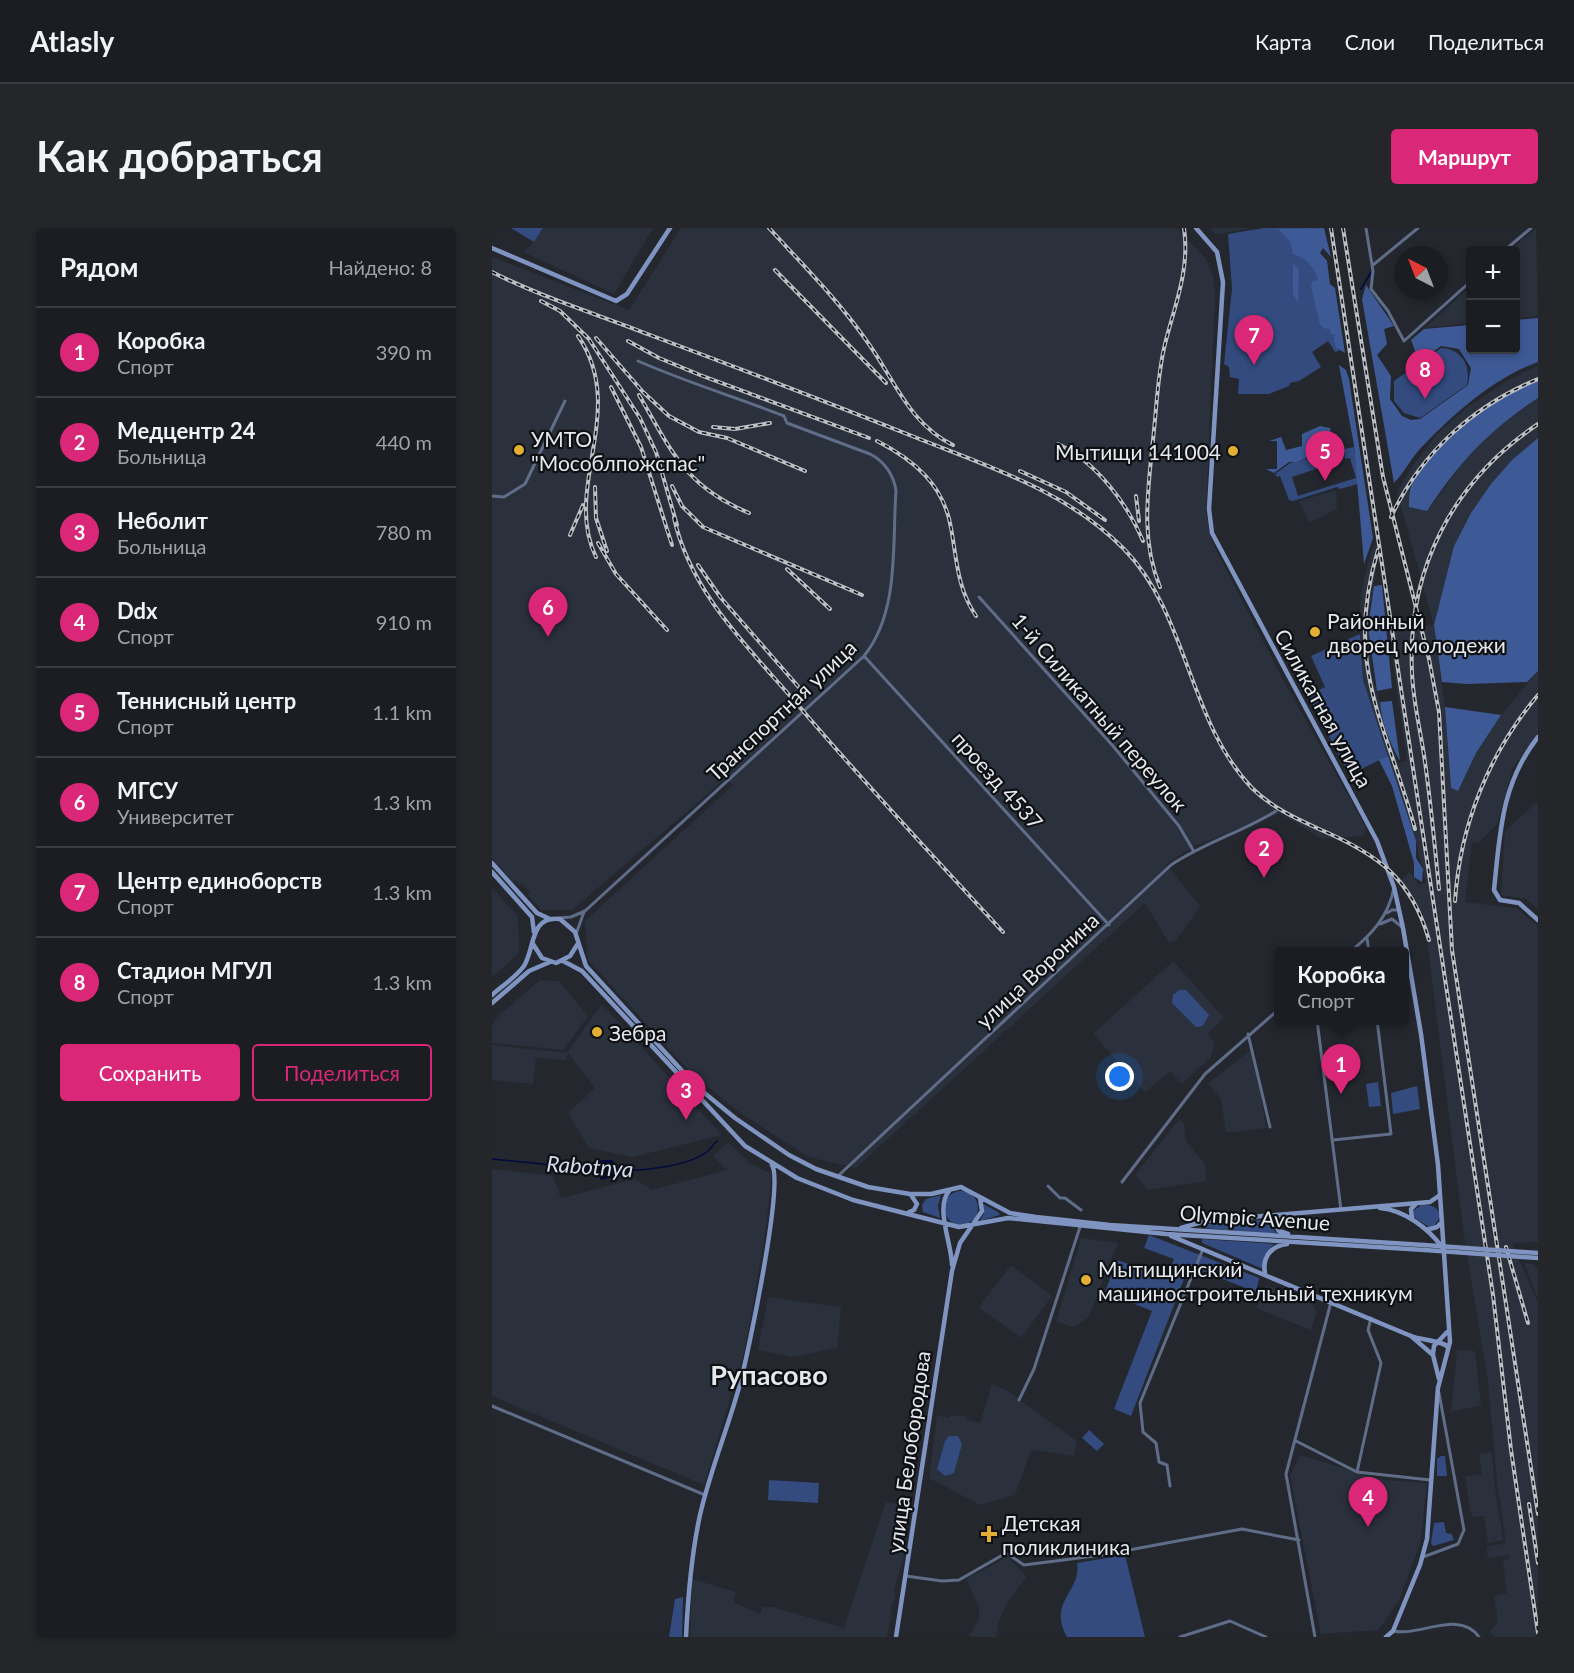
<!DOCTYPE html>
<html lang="ru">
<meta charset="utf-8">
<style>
body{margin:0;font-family:Lato,sans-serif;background:#24262a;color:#f1f3f6}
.controls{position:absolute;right:18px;top:18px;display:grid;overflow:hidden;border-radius:6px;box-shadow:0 3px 9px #0003}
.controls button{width:54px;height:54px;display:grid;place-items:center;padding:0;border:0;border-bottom:2px solid #393b40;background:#1b1d22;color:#f1f3f6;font:30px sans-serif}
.compass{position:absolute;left:902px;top:18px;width:54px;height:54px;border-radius:50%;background:#1b1d22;box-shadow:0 3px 9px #0003;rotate:318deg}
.you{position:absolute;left:628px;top:849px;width:21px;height:21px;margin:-15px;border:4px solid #fff;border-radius:50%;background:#1a73e8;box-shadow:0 0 0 9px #1a73e833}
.badge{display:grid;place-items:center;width:39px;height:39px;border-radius:50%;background:#db2777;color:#fff;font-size:20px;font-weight:700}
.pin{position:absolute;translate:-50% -50px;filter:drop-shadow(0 2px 3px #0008)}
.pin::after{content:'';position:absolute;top:32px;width:21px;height:18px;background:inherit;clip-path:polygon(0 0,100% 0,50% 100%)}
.popup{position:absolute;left:782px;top:719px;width:135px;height:78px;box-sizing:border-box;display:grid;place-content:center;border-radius:6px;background:#1b1d22;filter:drop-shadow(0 2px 4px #0005);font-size:20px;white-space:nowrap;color:#a0a2a5}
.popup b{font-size:22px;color:#f1f3f6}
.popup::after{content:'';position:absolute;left:50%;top:100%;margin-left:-12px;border:12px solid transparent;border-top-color:#1b1d22}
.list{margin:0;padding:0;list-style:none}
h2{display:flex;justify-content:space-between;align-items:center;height:78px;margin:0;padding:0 24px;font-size:26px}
h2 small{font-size:20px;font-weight:400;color:#a0a2a5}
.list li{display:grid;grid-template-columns:39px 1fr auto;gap:18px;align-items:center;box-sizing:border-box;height:90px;padding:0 24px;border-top:2px solid #393b40}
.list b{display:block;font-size:22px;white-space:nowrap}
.list p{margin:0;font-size:20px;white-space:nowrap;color:#a0a2a5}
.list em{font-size:20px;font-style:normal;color:#a0a2a5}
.actions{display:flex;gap:12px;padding:18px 24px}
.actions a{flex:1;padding:14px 0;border:2px solid #db2777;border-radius:6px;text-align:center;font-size:21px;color:#db2777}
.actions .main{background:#db2777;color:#fff}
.map{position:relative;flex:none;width:1046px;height:1409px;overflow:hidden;border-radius:6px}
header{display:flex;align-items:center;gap:36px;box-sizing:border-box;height:84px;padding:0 30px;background:#1b1d22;border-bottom:2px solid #393b40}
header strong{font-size:28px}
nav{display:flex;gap:33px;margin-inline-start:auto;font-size:21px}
.intro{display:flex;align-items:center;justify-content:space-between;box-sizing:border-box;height:144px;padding:0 36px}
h1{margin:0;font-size:42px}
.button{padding:15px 27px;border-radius:6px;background:#db2777;color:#fff;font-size:21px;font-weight:700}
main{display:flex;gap:36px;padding:0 36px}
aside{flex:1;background:#1b1d22;border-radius:6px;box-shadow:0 3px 9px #0003}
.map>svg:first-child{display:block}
.built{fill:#2a303c}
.green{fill:#334b7f}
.forest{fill:#3e5a96}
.water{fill:#010940}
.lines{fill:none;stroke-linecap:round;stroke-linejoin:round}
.stream{stroke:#010940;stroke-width:1.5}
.street{stroke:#5f6d88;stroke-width:3}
.secondary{stroke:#7f94c0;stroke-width:4.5}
.rail-casing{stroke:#bcbfc4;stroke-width:4}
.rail{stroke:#0e1013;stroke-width:1.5;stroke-dasharray:4.5;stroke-linecap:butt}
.secondary-bridge{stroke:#7f94c0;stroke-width:4.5}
.poi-dot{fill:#e2af34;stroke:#0e1013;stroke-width:2}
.labels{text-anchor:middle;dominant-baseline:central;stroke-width:4.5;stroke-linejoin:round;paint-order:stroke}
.poi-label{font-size:21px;fill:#e5e8ec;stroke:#0e1013;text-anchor:start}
.street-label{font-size:21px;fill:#e5e8ec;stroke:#0e1013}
.water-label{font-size:22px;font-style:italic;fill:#d4ddf0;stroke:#0e1013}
.district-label{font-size:27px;font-weight:bold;fill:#e5e8ec;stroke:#0e1013}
</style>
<header>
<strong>Atlasly</strong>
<nav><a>Карта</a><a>Слои</a><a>Поделиться</a></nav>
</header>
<div class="intro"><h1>Как добраться</h1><a class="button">Маршрут</a></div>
<main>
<aside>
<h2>Рядом<small>Найдено: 8</small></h2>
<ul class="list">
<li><span class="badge">1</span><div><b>Коробка</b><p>Спорт</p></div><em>390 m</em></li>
<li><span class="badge">2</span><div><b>Медцентр 24</b><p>Больница</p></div><em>440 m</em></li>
<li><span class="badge">3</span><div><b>Неболит</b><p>Больница</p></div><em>780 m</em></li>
<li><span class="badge">4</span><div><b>Ddx</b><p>Спорт</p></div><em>910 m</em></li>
<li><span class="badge">5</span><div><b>Теннисный центр</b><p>Спорт</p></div><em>1.1 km</em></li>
<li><span class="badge">6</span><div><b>МГСУ</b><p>Университет</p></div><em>1.3 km</em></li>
<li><span class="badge">7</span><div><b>Центр единоборств</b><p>Спорт</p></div><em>1.3 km</em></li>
<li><span class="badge">8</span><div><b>Стадион МГУЛ</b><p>Спорт</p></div><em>1.3 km</em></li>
</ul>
<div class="actions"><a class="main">Сохранить</a><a>Поделиться</a></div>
</aside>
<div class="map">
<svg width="1046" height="1409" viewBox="0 0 1046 1409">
<rect width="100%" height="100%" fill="#24272e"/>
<path class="built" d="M 51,0 L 161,0 L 122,66 L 31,24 L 42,14 Z
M 189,0 L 685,0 L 714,31 L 721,48 L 723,68 L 714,284 L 719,312 L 789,448 L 874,599 L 871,608 L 830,611 L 788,585 L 703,618 L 674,636 L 708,678 L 684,713 L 677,715 L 653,675 L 364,940 L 316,929 L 244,882 L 198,844 L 96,732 L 93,693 L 241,557 L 233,551 L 80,682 L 49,682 L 36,667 L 38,664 L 30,655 L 27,657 L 23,652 L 21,654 L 0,630 L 0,29 L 137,82 Z
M 717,0 L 764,0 L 723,6 Z
M 1044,0 L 1046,88 L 1024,90 L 1023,22 L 1019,22 Z
M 978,59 L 978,95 L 933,100 Z
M 1046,138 L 1046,149 L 1010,168 L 974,193 L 936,231 L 919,256 L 917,278 L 935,283 L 977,226 L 993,209 L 1046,170 L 1046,210 L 1020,232 L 979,285 L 962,318 L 942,397 L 953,479 L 959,560 L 966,563 L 984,525 L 1009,487 L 1046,443 L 1046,504 L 1021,540 L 1005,596 L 986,615 L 980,614 L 973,674 L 1024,680 L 1046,698 L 1046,1014 L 1020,1015 L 1046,1075 L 1046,1409 L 1003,1409 L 998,1404 L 1006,1394 L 1002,1368 L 1015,1365 L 1011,1333 L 1017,1331 L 1016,1327 L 996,1330 L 994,1319 L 1014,1315 L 1005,1253 L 996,1153 L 972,1007 L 935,712 L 927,684 L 908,653 L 918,644 L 927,657 L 934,655 L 924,613 L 871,452 L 867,388 L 870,360 L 879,324 L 884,315 L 887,326 L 876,389 L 880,448 L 906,535 L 915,533 L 896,398 L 900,397 L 901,402 L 942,397 L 905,264 L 921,237 L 946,205 L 973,181 L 1016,152 Z
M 844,262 L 845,281 L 817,295 L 807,273 Z
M 1046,573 L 1046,681 L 1034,671 L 1009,667 L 1013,603 Z
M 0,660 L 26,688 L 27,725 L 0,749 Z
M 681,733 L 732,790 L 715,806 L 723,815 L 719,829 L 690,856 L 678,843 L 653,864 L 601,806 Z
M 48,752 L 67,753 L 96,788 L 71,822 L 0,815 L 0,799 L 3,791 Z
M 110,776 L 230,907 L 141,929 L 97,920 L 76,885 L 103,860 L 76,825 L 74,832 L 44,830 L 41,856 L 0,852 L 0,817 L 75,825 Z
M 761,820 L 774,900 L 734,905 L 729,871 L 716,856 Z
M 687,891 L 692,895 L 694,913 L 713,936 L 714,953 L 656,962 L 643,947 Z
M 236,914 L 259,936 L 280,946 L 273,1007 L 253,1121 L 212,1257 L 0,1168 L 0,941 L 61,948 L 69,970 L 143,951 L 160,962 L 235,942 L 221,928 Z
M 589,1010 L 626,1015 L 596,1090 L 582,1099 L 564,1094 Z
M 1032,1035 L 1041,1036 L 1046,1041 L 1046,1071 Z
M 519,1037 L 560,1068 L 529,1110 L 487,1079 Z
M 774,1057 L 821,1077 L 825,1084 L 819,1102 L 764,1080 Z
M 276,1069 L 349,1079 L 345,1120 L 302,1129 L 266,1122 Z
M 965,1122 L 983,1123 L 989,1177 L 959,1184 Z
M 500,1156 L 514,1162 L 585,1213 L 582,1228 L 542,1222 L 538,1224 L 523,1267 L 488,1277 L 437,1250 L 445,1187 L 457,1190 L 458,1187 L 475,1189 L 474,1192 L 488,1195 Z
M 1000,1224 L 1002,1253 L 1011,1312 L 996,1315 L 992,1288 L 981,1289 L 978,1283 L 973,1249 L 990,1246 L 987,1226 Z
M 808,1227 L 892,1252 L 935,1255 L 929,1312 L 907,1373 L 886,1402 L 829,1406 L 798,1248 Z
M 394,1274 L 416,1278 L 411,1311 L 412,1328 L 402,1362 L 403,1370 L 398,1382 L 400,1383 L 395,1409 L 198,1409 L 200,1351 L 244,1364 L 241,1374 L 268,1386 L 270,1379 L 281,1379 L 352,1400 Z
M 516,1329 L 535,1349 L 516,1373 L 507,1393 L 504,1409 L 480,1409 L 478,1407 L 487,1390 L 487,1379 L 474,1351 Z"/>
<path class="green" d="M 19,0 L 51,0 L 42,14 Z
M 772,0 L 821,0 L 844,108 L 842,113 L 847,123 L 843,124 L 836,113 L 820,124 L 829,139 L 807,153 L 798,155 L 797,158 L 777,166 L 746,166 L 747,151 L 738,149 L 737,139 L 732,136 L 740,61 L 736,6 Z
M 949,120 C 970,121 979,137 975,157 L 928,190 L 912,185 L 902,173 L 902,153 Z
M 862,219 L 866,256 L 848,261 L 845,259 L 801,273 L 797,272 L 788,248 L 785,249 L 783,246 L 798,235 L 850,222 L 851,232 L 800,249 L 806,268 L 864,250 L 858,230 L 853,231 L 852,221 Z
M 868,406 L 871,452 L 896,528 L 857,547 L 816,467 L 833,459 L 819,428 Z
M 687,762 L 694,762 L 717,787 L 711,798 L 704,799 L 680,775 L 681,767 Z
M 886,854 L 889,878 L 877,879 L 874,856 Z
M 925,858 L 928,881 L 901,886 L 899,865 Z
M452 980a17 17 0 1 1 34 0a17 17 0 1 1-34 0Z
M 449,967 L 446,978 L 448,990 L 431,984 L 430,977 L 434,971 Z
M 491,976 L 506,984 L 508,987 L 488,993 L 492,985 Z
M 930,977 C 940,977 946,978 948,989 L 943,997 L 937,999 L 922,989 L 922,982 Z
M 784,991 L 781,1000 L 785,1006 L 711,1000 L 714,996 Z
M 657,1007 L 767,1050 L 764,1064 L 697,1038 L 639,1188 L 622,1181 L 660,1083 L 613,1064 L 625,1032 L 675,1050 L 682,1031 L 652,1020 Z
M 710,1011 L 782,1016 L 772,1028 L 771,1041 L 710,1015 Z
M 597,1202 L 612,1216 L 605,1223 L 590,1210 Z
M 457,1208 L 466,1208 L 470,1216 L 462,1245 L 453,1248 L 445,1241 L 453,1213 Z
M 949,1228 L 953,1228 L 955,1248 L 945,1248 L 945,1231 Z
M 277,1252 L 327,1255 L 326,1275 L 276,1272 Z
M 952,1294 L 954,1305 L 960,1306 L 962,1312 L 941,1318 L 939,1315 L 942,1295 Z
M 633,1327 L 653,1409 L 575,1409 C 555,1374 590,1363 585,1335 Z
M 191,1369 L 190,1409 L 177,1409 L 183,1371 Z"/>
<path class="forest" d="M 832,0 L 839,29 L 831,20 L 828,25 L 835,33 L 838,56 L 843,60 L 853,125 L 844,120 L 842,113 L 843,106 L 840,107 L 837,100 L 833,101 L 828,97 L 819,58 L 821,53 L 826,52 C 823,40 814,30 801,26 L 798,13 L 786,1 Z
M 801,35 L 807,41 L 806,75 L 801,66 Z
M 874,57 L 902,98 L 892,101 L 895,116 L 885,127 L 899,148 L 898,171 L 910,188 L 919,192 L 928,191 L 976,157 L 979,140 L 967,121 L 949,118 L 927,134 L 919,112 L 932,101 L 978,97 L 978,122 L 1023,122 L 1024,92 L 1046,90 L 1046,134 C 1001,150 959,188 927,222 C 918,232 912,245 902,255 L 870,71 Z
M 847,137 L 854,142 L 857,151 L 881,310 L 872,336 L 862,217 Z
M 1046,149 L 1046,170 C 996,203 968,233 935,283 L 917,279 C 917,272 917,262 920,256 C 938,213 1005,167 1046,149 Z
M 828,198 L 838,200 L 840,213 L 827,215 L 830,224 L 804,234 L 797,234 L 782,245 L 774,241 L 785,241 L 785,213 L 777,213 L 789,209 L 794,222 L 810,218 L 810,206 Z
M 1046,210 L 1046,443 L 1035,454 L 975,456 L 950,454 L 942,397 L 962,318 L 979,285 L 999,256 L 1020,232 Z
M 890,357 L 900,460 L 885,463 L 876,399 L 882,358 Z
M 900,473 L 908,533 C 897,513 890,496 888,474 Z
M 953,479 L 1009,487 L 984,525 L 966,563 L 959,560 Z
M 896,528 L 924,613 L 924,630 L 931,641 L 930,654 L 922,649 L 922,635 L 900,558 L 887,532 Z"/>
<path class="water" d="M 111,932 L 120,932 L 129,942 L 129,947 L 109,952 L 106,945 L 92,947 L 87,940 Z"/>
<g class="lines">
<path class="stream" d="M 869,61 L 879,44
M 0,931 L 89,940
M 129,942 C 153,943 197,938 216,923 C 219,921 221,916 225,913"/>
<path class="street" d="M 874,0 L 881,43 L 879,61 L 896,83 L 912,113 L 978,54
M 1013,22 L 1039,0
M 881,37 L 926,0
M 0,268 L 12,269 L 33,256 L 73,173
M 487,369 L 621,518 L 687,598 L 701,622
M 372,428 L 617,697
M 895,685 L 900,682 L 907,682
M 67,690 L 79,689 L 93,683 L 372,428 C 408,383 400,316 404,263 C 402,247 392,233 378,226 L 295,195 L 292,188 C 243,169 194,154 146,133
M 888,696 L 900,691 L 910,699
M 84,706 L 92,684
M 875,710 L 877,724
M 858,724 C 880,706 896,689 902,660
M 825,792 L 849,982
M 756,806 L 778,899
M 841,912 L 899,906 L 885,792
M 346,948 L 679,637 C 712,615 750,604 784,583
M 630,954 L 713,846 L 786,782
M 556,958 L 568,970 L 573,970 L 589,982
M 527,1172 L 542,1141 L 588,999
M 0,1178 L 213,1267
M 804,1213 L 865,1244 L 938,1252
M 865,1244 L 889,1135 L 876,1102 L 879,1090
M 678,1258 L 675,1237 L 667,1234 L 664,1215 L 651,1204 L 648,1175 L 711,1021
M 931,1329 L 966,1316 L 972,1302 L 947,1165
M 414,1348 L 450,1353 L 467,1352 L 514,1325 L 532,1337 L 610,1327 L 750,1301 L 807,1312
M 901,1403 C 927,1409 968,1381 987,1409
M 688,1409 L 738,1393 L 774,1409
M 823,1409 L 794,1246 L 839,1074"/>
<path class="secondary" d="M 704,0 L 725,24 L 731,54 L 717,281 L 720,305 L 885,613 L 902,659 L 911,700 L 929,806 L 946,937 L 958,1114 L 946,1160
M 0,20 L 124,73 L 135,66 L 178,0
M 1046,509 C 1009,556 1008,605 1002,662 L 1008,672 L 1027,675 L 1046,692
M 0,635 L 45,685 L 58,691
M 0,644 L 40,689 L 42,704
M 41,716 L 50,730 L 64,735 L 78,728 L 85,717
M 71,733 L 90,743 L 253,918 L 305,950 L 361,972 L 467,999 L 516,990 L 674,1006 L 933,1022
M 0,767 C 10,758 24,749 32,738 C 43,720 38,687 68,691 L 83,704 L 94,738 L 204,858 L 243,890 L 297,927 L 324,941 L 376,959 L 418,966 L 439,966 L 469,959 L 518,985 L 544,989 L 618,997 L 932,1017
M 0,775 L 37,743 L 58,734
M 458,962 C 442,978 460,1016 460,1037
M 888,980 C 912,982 936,1000 950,1019
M 417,984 L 422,982 L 425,976 L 419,967
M 790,989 L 784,998 L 787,1003 L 796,1006
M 920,991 L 919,981 L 924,976
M 689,1000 L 713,993 L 938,974 L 948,967
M 934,1002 L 945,999 L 950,994
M 679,1008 L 919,1108 C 929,1112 951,1113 956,1119
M 773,1045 C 770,1029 779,1018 795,1016
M 919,1108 L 941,1127 L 947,1151
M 941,1126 L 942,1118 L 957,1102
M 194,1409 C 196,1367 199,1328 208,1287 C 218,1243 236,1200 248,1156 C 256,1126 292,955 280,937
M 404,1409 L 460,1043 L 468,1015 L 490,983 L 488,970
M 894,1409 L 901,1403 L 928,1337 L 935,1311 L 946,1159"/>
<g class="rail-casing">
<path id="rail" d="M 277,0 C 310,36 346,72 374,112 C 402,150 416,195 461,217
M 839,0 L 1001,1067 L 1019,1222 L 1046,1405
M 851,0 L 891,249 L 937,431 L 947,484 L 960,722 L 1046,1286
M 283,42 L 394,155
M 0,44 C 51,70 105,86 158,107 C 249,141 340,176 430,212 C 501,240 577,265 632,321 C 696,386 696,493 760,560 C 779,579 803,590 827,601 C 885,626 919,649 937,712
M 49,73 L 68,83 L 97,111 L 148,190 L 164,224 L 185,297
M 86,108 C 137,182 70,259 104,329
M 104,110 L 151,164 L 177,188 L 207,204 L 235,210 L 313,243
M 136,113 L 167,130 L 208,147 L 377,210
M 119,159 L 149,219 L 180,317
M 147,167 C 180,224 193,258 257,285
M 221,199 L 243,201 L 278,195
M 385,213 C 422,232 452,257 459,300 C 465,332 465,360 484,388
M 566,216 C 604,234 635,275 651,313
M 528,243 L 574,264 L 613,292
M 180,258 L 190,278 L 211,299 L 370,367
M 103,259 L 104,290 L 115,323
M 644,268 L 647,293
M 899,289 C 929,225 981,178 1046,151
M 182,290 C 199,366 258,421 306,477 C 372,555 442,629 511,704
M 78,307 L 91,277
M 106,315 L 124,346 L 175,402
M 886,322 C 851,438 894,494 923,601
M 206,337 L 229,370 L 311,464
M 295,341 L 338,381
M 668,359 C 647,308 657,256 662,202 C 665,173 666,144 673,116 C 683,76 698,42 692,0
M 947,661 C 943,619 939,577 933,534 C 929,504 921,475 920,444 C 915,341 961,253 1046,196
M 963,673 C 968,597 997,525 1046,467
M 1014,1019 L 1036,1095
M 1037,1276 L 1046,1335"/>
</g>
<use href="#rail" class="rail"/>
<path class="secondary-bridge" d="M 932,1017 L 1046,1025
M 933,1022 L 1046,1030"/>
</g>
<g class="poi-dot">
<circle cx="27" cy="222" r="6"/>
<circle cx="741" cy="223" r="6"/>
<circle cx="823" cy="404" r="6"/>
<circle cx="105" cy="804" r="6"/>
<circle cx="594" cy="1052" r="6"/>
<path d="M494 1297h6v6h6v6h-6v6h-6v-6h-6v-6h6z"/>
</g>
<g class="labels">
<g class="poi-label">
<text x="39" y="210">УМТО<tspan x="39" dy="24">"Мособлпожспас"</tspan></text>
<text x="729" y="223" text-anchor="end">Мытищи 141004</text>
<text x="835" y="392">Районный<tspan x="835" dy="24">дворец молодежи</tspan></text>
<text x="117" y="804">Зебра</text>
<text x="606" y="1040">Мытищинский<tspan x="606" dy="24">машиностроительный техникум</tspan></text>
<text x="510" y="1294">Детская<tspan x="510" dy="24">поликлиника</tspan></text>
</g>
<g class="street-label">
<text transform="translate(832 480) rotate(61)">Силикатная улица</text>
<text transform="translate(289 482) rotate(-43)">Транспортная улица</text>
<text transform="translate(608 484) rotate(49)">1-й Силикатный переулок</text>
<text transform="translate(506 552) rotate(48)">проезд 4537</text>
<text transform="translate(545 742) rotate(-43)">улица Воронина</text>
<text transform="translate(763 989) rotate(4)">Olympic Avenue</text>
<text transform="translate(416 1224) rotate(-82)">улица Белобородова</text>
</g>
<g class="water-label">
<text transform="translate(98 938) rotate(4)">Rabotnya</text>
</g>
<g class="district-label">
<text x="277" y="1146">Рупасово</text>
</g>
</g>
</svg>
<div class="controls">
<button>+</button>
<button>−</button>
</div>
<svg class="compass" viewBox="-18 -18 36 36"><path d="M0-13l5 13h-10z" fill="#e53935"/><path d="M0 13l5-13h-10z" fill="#a0a2a5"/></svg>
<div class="you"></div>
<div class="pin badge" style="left:849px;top:866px">1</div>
<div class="popup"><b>Коробка</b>Спорт</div>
<div class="pin badge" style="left:772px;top:650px">2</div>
<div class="pin badge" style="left:194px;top:892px">3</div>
<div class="pin badge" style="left:876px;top:1299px">4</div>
<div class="pin badge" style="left:833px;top:253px">5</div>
<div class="pin badge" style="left:56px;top:409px">6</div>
<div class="pin badge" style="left:762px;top:137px">7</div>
<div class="pin badge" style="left:933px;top:171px">8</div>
</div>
</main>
